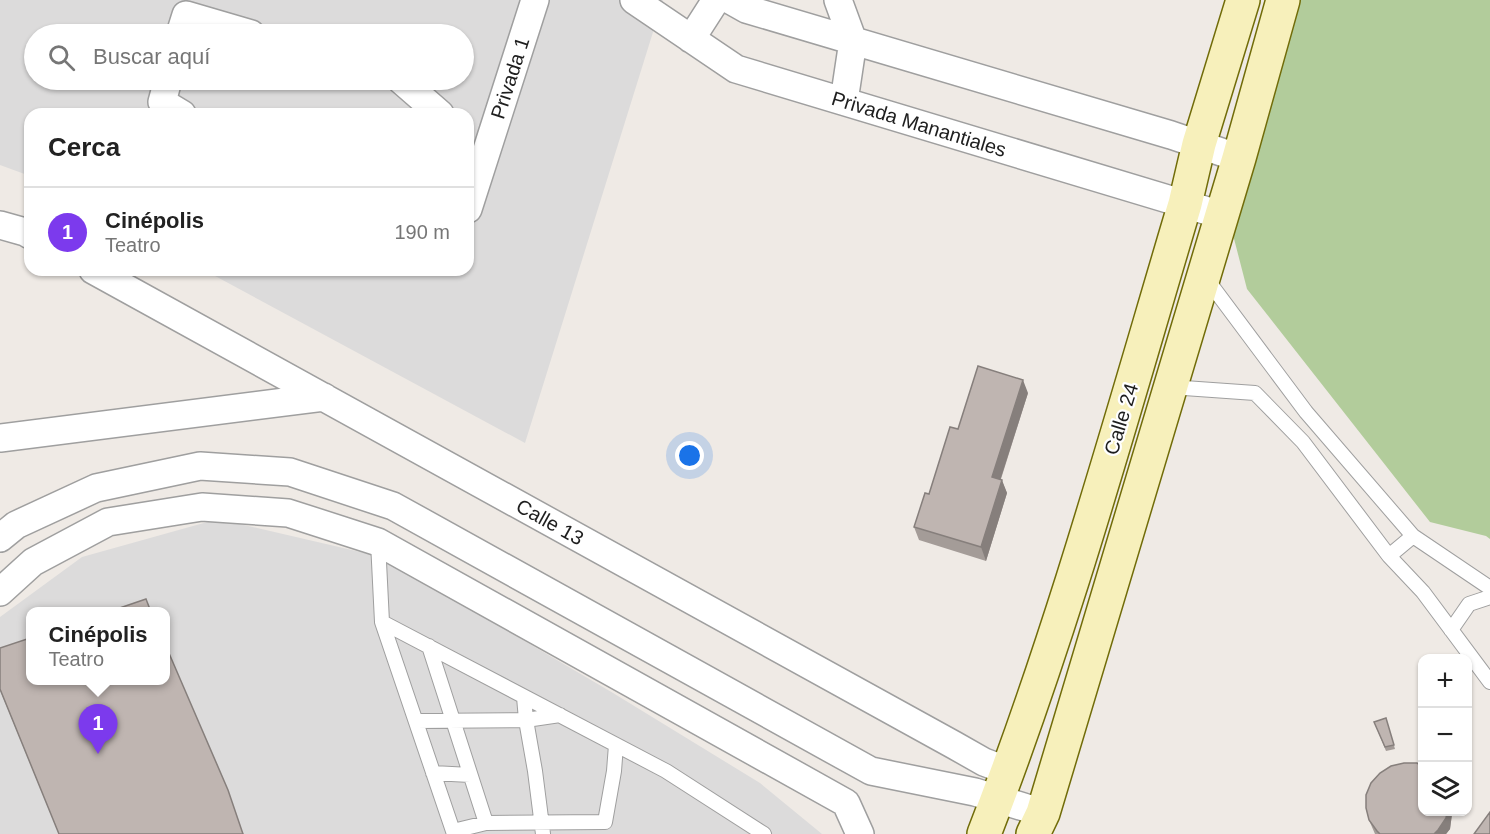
<!DOCTYPE html>
<html lang="es">
<meta charset="utf-8">
<style>
body{margin:0;font-family:Arial,sans-serif;background:#f2f2f2;color:#222}
.controls{position:absolute;right:18px;bottom:18px;display:grid;overflow:hidden;border-radius:12px;box-shadow:0 2px 4px #0004}
.controls button{width:54px;height:54px;display:grid;place-items:center;padding:0;border:0;border-bottom:2px solid #e0e0e0;background:#fff;color:#222;font:30px sans-serif}
.you{position:absolute;left:690px;top:456px;width:21px;height:21px;margin:-15px;border:4px solid #fff;border-radius:50%;background:#1a73e8;box-shadow:0 0 0 9px #1a73e833}
.badge{display:grid;place-items:center;width:39px;height:39px;border-radius:50%;background:#7c3aed;color:#fff;font-size:20px;font-weight:700}
.pin{position:absolute;translate:-50% -50px;filter:drop-shadow(0 2px 3px #0008)}
.pin::after{content:'';position:absolute;top:32px;width:21px;height:18px;background:inherit;clip-path:polygon(0 0,100% 0,50% 100%)}
.popup{position:absolute;left:26px;top:607px;width:144px;height:78px;box-sizing:border-box;display:grid;place-content:center;border-radius:12px;background:#fff;filter:drop-shadow(0 2px 4px #0005);font-size:20px;white-space:nowrap;color:#767676}
.popup b{font-size:22px;color:#222}
.popup::after{content:'';position:absolute;left:50%;top:100%;margin-left:-12px;border:12px solid transparent;border-top-color:#fff}
.list{margin:0;padding:0;list-style:none}
h2{display:flex;justify-content:space-between;align-items:center;height:78px;margin:0;padding:0 24px;font-size:26px}
h2 small{font-size:20px;font-weight:400;color:#767676}
.list li{display:grid;grid-template-columns:39px 1fr auto;gap:18px;align-items:center;box-sizing:border-box;height:90px;padding:0 24px;border-top:2px solid #e0e0e0}
.list b{display:block;font-size:22px;white-space:nowrap}
.list p{margin:0;font-size:20px;white-space:nowrap;color:#767676}
.list em{font-size:20px;font-style:normal;color:#767676}
.icon{flex:none;width:33px;height:33px;fill:none;stroke:currentColor;stroke-width:2;stroke-linecap:round;stroke-linejoin:round}
.map{position:relative;flex:none;width:1490px;height:834px;overflow:hidden}
.search{position:absolute;background:#fff;box-shadow:0 2px 4px #0004;left:24px;top:24px;width:450px;height:66px;display:flex;align-items:center;gap:15px;box-sizing:border-box;padding:0 21px;border-radius:33px;color:#767676;font-size:22px}
.panel{position:absolute;background:#fff;box-shadow:0 2px 4px #0004;left:24px;top:108px;width:450px;height:168px;border-radius:18px}
.map>svg:first-child{display:block}
.residential{fill:#dcdbdb;fill-rule:evenodd}
.forest{fill:#b2cc9b}
.lines{fill:none;stroke-linecap:round;stroke-linejoin:round}
.lane-casing{stroke:#9f9f9f;stroke-width:16}
.street-casing{stroke:#9f9f9f;stroke-width:30}
.secondary-casing{stroke:#716c09;stroke-width:36}
.lane{stroke:#fff;stroke-width:14}
.street{stroke:#fff;stroke-width:27}
.secondary{stroke:#f7f0bb;stroke-width:33}
.wall{fill:#a49c98}
.shaded-wall{fill:#867f7c}
.building{fill:#bfb5b1;stroke:#867f7c;stroke-width:1.5}
.labels{text-anchor:middle;dominant-baseline:central;stroke-width:4.5;stroke-linejoin:round;paint-order:stroke}
.street-label{font-size:20px;fill:#1e1e1e;stroke:#fff}
</style>
<div class="map">
<svg width="1490" height="834" viewBox="0 0 1490 834">
<rect width="100%" height="100%" fill="#efeae5"/>
<path class="residential" d="M 0,0 L 663,0 L 525,443 L 204,270 L 468,270 L 468,114 L 30,114 L 30,176 L 0,165 ZM 34,34 L 464,34 L 464,80 L 34,80 Z
M 218,519 L 382,557 L 613,693 L 760,783 L 822,834 L 0,834 L 0,617 L 82,557 ZM 30,612 L 166,612 L 166,680 L 30,680 Z"/>
<path class="forest" d="M 1297,0 L 1490,0 L 1490,539 L 1486,536 L 1430,522 L 1247,289 L 1231,227 Z"/>
<g class="lines">
<g class="lane-casing">
<path id="lane" d="M 1206,278 L 1306,412 L 1413,536 L 1490,588
M 1170,387 L 1255,393 L 1303,442 L 1389,556 L 1423,592 L 1490,682
M 378,542 L 382,622 L 454,834
M 1389,556 L 1413,536
M 382,622 L 666,771 L 764,834
M 1451,630 L 1469,604 L 1490,597
M 429,646 L 486,823
M 524,697 L 526,720 L 535,771 L 543,834
M 416,721 L 526,720 L 560,715
M 433,773 L 470,775
M 453,831 L 486,823 L 605,822 L 614,771 L 616,745"/>
</g>
<g class="street-casing">
<path id="street" d="M 634,0 L 736,69 L 1221,215
M 730,0 L 746,9 L 1171,135 L 1239,158
M 838,0 L 853,41 L 844,101
M 180,34 L 186,15 L 251,34
M 691,39 L 716,0
M 168,80 L 162,102 L 182,114
M 401,80 L 440,114
M 468,209 L 535,0
M 0,225 L 25,232 L 30,235
M 93,270 L 954,745 L 984,762 L 1008,771
M 0,438 L 324,397
M 0,538 L 16,525 L 96,488 L 200,466 L 290,472 L 393,506 L 871,771 L 975,792 L 1043,813
M 0,592 L 33,562 L 108,522 L 202,507 L 288,513 L 378,542 L 846,803 L 860,834"/>
</g>
<g class="secondary-casing">
<path id="secondary" d="M 984,834 C 1064,628 1122,415 1185,204 L 1199,144 L 1243,0
M 1033,834 L 1043,813 L 1239,158 L 1283,0"/>
</g>
<use href="#lane" class="lane"/>
<use href="#street" class="street"/>
<use href="#secondary" class="secondary"/>
</g>
<path class="wall" d="M 1028,393 L 1001,479 L 1007,493 L 986,561 L 919,540 L 914,527 L 958,429 Z
M 0,648 L 244,834 L 59,834 L 0,690 Z
M 1386,718 L 1395,749 L 1386,751 L 1374,722 Z
M 1422,812 L 1452,812 L 1452,814 L 1450,829 L 1446,834 L 1375,834 L 1369,820 Z"/>
<path class="shaded-wall" d="M 1023,380 L 1028,393 L 997,490 L 992,477 Z
M 1002,480 L 1007,493 L 986,561 L 981,547 Z
M 1447,812 L 1452,812 L 1452,814 L 1450,829 L 1446,834 L 1434,834 Z"/>
<path class="building" d="M 978,366 L 1023,380 L 992,477 L 1002,480 L 981,547 L 914,527 L 925,493 L 929,494 L 950,427 L 958,429 Z
M 146,599 L 151,612 L 108,612 Z
M 30,638 L 30,681 L 165,681 L 165,644 L 228,790 L 243,834 L 59,834 L 0,689 L 0,648 Z
M 1386,718 L 1394,745 L 1385,747 L 1374,722 Z
M 1404,763 L 1417,763 L 1422,766 L 1422,812 L 1447,812 L 1446,818 L 1438,830 L 1434,834 L 1380,834 L 1377,831 L 1369,820 L 1366,808 L 1366,795 L 1371,783 L 1380,773 L 1391,766 Z
M 1490,812 L 1490,834 L 1474,834 Z"/>
<g class="labels">
<g class="street-label">
<text transform="translate(510 78) rotate(-72)">Privada 1</text>
<text transform="translate(919 124) rotate(17)">Privada Manantiales</text>
<text transform="translate(1121 419) rotate(-73)">Calle 24</text>
<text transform="translate(550 522) rotate(29)">Calle 13</text>
</g>
</g>
</svg>
<div class="controls">
<button>+</button>
<button>−</button>
<button><svg class="icon" aria-label="layers" viewBox="0 0 24 24"><path d="M12 4l9 5-9 5-9-5zM3 14l9 5 9-5"/></svg></button>
</div>
<div class="you"></div>
<div class="pin badge" style="left:98px;top:754px">1</div>
<div class="popup"><b>Cinépolis</b>Teatro</div>
<div class="search"><svg class="icon" aria-label="search" viewBox="0 0 24 24"><circle cx="10" cy="10" r="6"/><path d="M15 15l6 6"/></svg>Buscar aquí</div>
<section class="panel">
<h2>Cerca<small></small></h2>
<ul class="list">
<li><span class="badge">1</span><div><b>Cinépolis</b><p>Teatro</p></div><em>190 m</em></li>
</ul>
</section>
</div>
